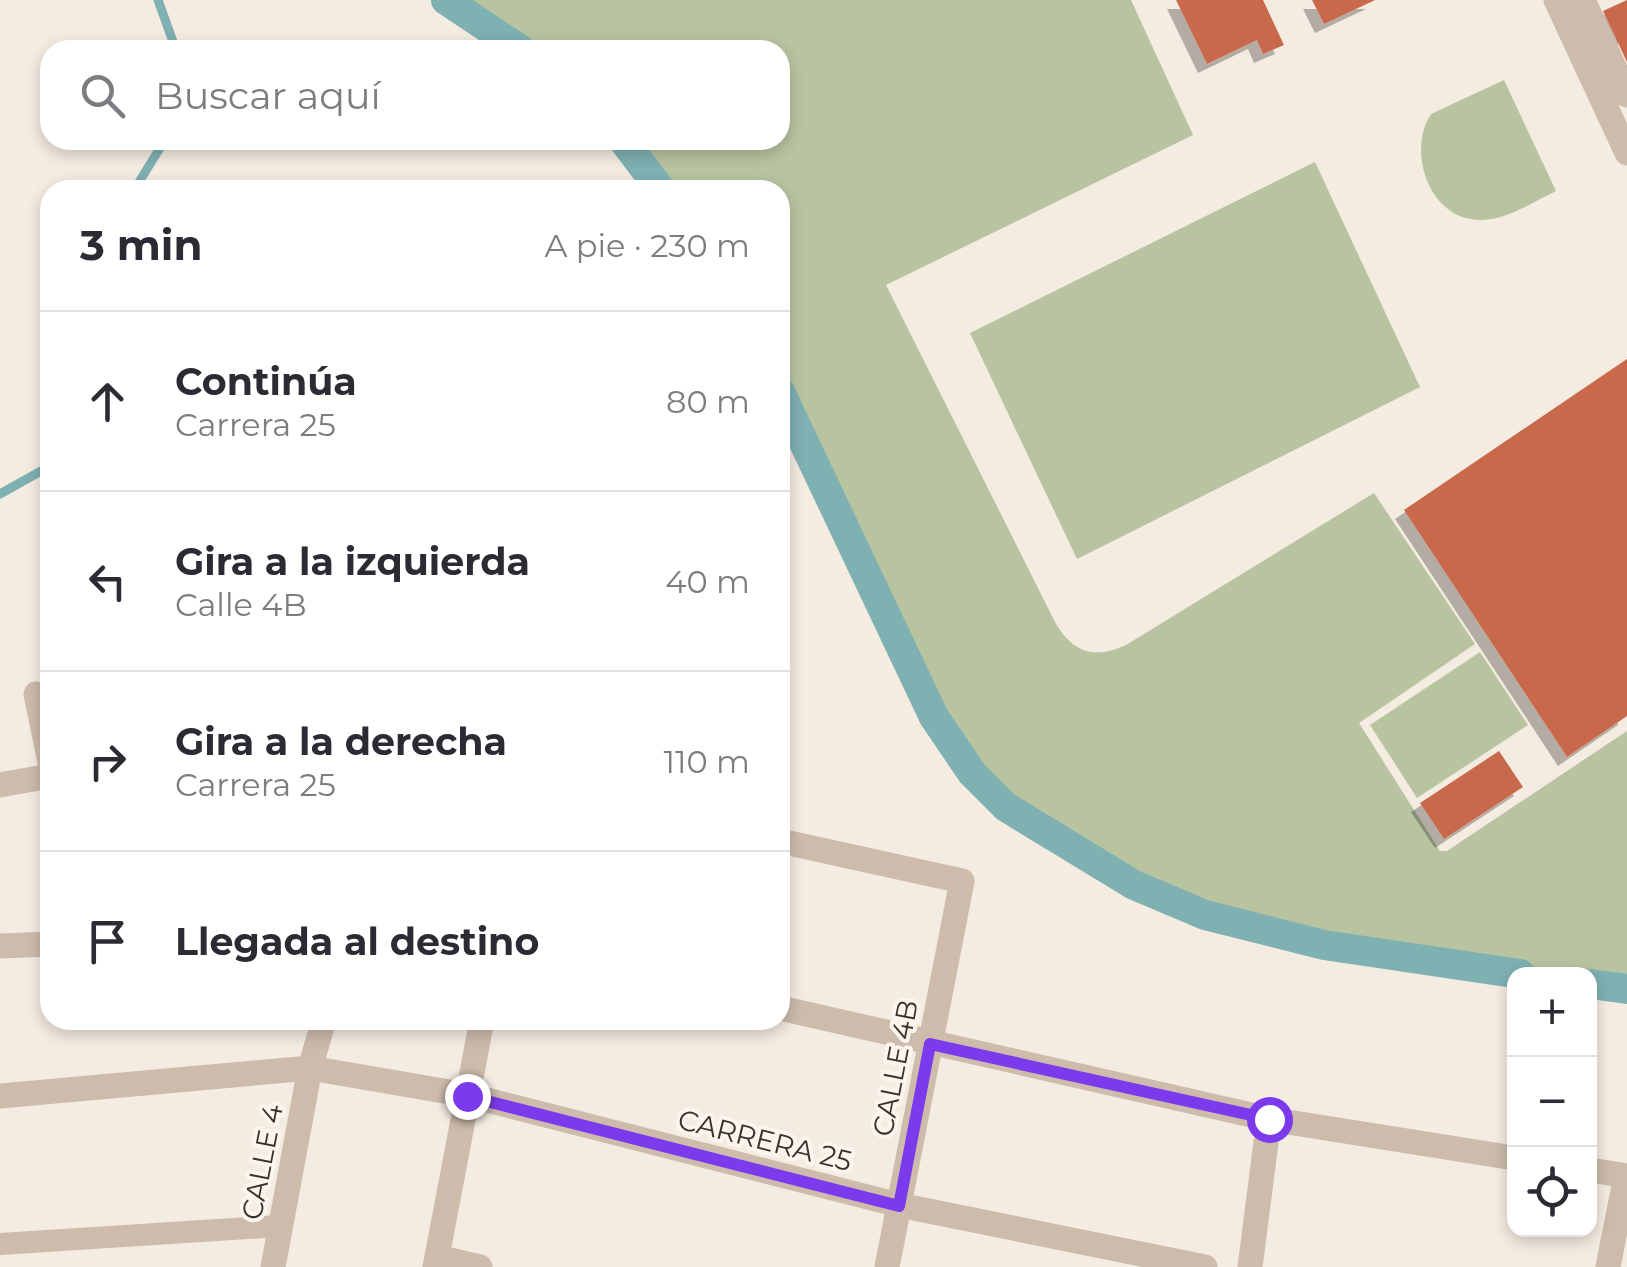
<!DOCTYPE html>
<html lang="es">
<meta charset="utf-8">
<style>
body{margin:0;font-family:Montserrat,sans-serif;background:#f7f7f7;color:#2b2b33}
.controls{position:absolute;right:30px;bottom:30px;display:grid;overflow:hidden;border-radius:20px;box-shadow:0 5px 15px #0003}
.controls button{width:90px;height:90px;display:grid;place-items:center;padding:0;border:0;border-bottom:2px solid #e1e1e2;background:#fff;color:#2b2b33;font:50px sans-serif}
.stop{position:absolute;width:30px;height:30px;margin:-22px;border:8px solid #7c3aed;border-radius:50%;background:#fff}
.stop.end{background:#7c3aed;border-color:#fff;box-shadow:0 2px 10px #0008}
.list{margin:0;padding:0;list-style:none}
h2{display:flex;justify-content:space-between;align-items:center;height:130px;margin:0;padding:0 40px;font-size:42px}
h2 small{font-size:32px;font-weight:400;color:#7c7c81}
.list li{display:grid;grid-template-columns:65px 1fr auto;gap:30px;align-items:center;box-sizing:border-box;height:180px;padding:0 40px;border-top:2px solid #e1e1e2}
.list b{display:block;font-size:38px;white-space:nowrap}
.list p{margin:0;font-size:32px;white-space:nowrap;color:#7c7c81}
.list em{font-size:32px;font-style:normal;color:#7c7c81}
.icon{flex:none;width:55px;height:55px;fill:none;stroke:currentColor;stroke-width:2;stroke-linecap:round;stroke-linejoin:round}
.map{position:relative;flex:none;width:1627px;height:1267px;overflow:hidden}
.search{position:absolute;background:#fff;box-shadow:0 5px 15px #0003;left:40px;top:40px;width:750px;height:110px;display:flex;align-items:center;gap:25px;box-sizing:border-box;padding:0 35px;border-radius:30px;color:#7c7c81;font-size:38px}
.panel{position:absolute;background:#fff;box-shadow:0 5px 15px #0003;left:40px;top:180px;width:750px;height:850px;border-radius:30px}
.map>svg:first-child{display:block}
.green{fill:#b8c4a0}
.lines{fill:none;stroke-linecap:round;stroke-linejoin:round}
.stream{stroke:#7fb0b2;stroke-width:9}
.canal{stroke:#7fb0b2;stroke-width:30}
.building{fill:#c8694b;filter:url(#shadow)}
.pedestrian{stroke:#cdbbac;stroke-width:22}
.minor{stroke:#cdbbac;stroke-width:25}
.route{stroke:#7c3aed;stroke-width:12}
.labels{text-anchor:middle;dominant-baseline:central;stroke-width:8;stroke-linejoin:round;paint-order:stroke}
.street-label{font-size:28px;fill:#3b302b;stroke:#fbf5ee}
</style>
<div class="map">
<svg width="1627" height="1267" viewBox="0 0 1627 1267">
<defs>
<filter id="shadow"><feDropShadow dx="-9" dy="9" stdDeviation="0" flood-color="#0004"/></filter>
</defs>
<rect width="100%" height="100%" fill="#f4ebe1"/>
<path class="green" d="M 446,0 L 1131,0 L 1193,135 L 886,285 L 1055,622 C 1072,652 1094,660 1126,645 L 1374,493 L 1475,644 L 1359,723 L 1440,851 L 1447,851 L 1627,731 L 1627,989 L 1590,984 L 1590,974 L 1487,970 L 1324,945 L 1245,927 L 1134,885 L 1006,807 L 972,773 L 934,717 L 780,392 L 780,190 L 661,190 L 623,140 L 780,140 L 780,50 L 521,50 Z
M 1504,80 L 1556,191 C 1533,202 1508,219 1482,220 C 1430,222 1406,152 1431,114 Z
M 1315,162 L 1420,387 L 1077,559 L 970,333 Z
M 1480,652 L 1528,725 L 1417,798 L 1370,725 Z"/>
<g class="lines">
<path class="stream" d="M 158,0 L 176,50
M 134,190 L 165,140
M 0,494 L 50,466"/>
<path class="canal" d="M 446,0 L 521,50
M 623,140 L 661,190
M 780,392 L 934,717 L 972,773 L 1006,807 L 1134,885 L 1205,915 L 1324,945 L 1520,974
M 1590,984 L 1627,989"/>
</g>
<path class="building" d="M 1176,0 L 1263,0 L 1284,45 L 1263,54 L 1257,40 L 1207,64 Z
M 1312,0 L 1375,0 L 1324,24 Z
M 1627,0 L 1627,62 L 1603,11 Z
M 1627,359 L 1627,716 L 1567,757 L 1404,510 Z
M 1499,751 L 1523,787 L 1444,839 L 1420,803 Z"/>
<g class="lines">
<path class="pedestrian" d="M 0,1244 L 279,1226"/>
<path class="minor" d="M 1556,0 L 1627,153
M 1583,0 L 1627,95
M 36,694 L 50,762
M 0,785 L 50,776
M 780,841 L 962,881 L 887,1267
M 0,946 L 50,944
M 780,1008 L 1269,1119 L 1514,1158
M 0,1096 L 310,1068 L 467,1095 L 899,1205 L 1205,1267
M 1590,1170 L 1627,1176
M 437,1257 L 480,1267
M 273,1267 L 310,1068 L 324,1020
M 435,1267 L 482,1020
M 1250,1267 L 1269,1119
M 1608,1267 L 1626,1176"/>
</g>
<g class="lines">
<path class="route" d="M 467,1096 L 899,1206 L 930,1044 L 1269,1119"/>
</g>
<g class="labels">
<g class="street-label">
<text transform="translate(895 1068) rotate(-79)">CALLE 4B</text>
<text transform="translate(765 1140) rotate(14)">CARRERA 25</text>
<text transform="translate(262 1162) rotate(-79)">CALLE 4</text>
</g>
</g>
</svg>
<div class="controls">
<button>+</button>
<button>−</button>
<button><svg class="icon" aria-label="locate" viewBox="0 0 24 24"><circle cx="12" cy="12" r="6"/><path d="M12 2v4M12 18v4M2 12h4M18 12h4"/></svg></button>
</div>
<div class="stop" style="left:1269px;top:1119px"></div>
<div class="stop end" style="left:467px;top:1096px"></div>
<div class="search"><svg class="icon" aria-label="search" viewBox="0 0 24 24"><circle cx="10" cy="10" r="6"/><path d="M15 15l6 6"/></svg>Buscar aquí</div>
<section class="panel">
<h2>3 min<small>A pie · 230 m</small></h2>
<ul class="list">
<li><svg class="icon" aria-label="ahead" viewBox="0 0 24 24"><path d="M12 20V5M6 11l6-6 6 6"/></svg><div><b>Continúa</b><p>Carrera 25</p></div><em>80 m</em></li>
<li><svg class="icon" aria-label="left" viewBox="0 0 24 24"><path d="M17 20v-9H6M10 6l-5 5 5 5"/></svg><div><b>Gira a la izquierda</b><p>Calle 4B</p></div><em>40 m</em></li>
<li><svg class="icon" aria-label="right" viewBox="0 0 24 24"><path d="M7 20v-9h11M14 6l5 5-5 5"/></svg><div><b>Gira a la derecha</b><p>Carrera 25</p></div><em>110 m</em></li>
<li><svg class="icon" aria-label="arrive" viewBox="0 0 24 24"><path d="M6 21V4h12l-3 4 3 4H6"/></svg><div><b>Llegada al destino</b></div></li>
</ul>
</section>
</div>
